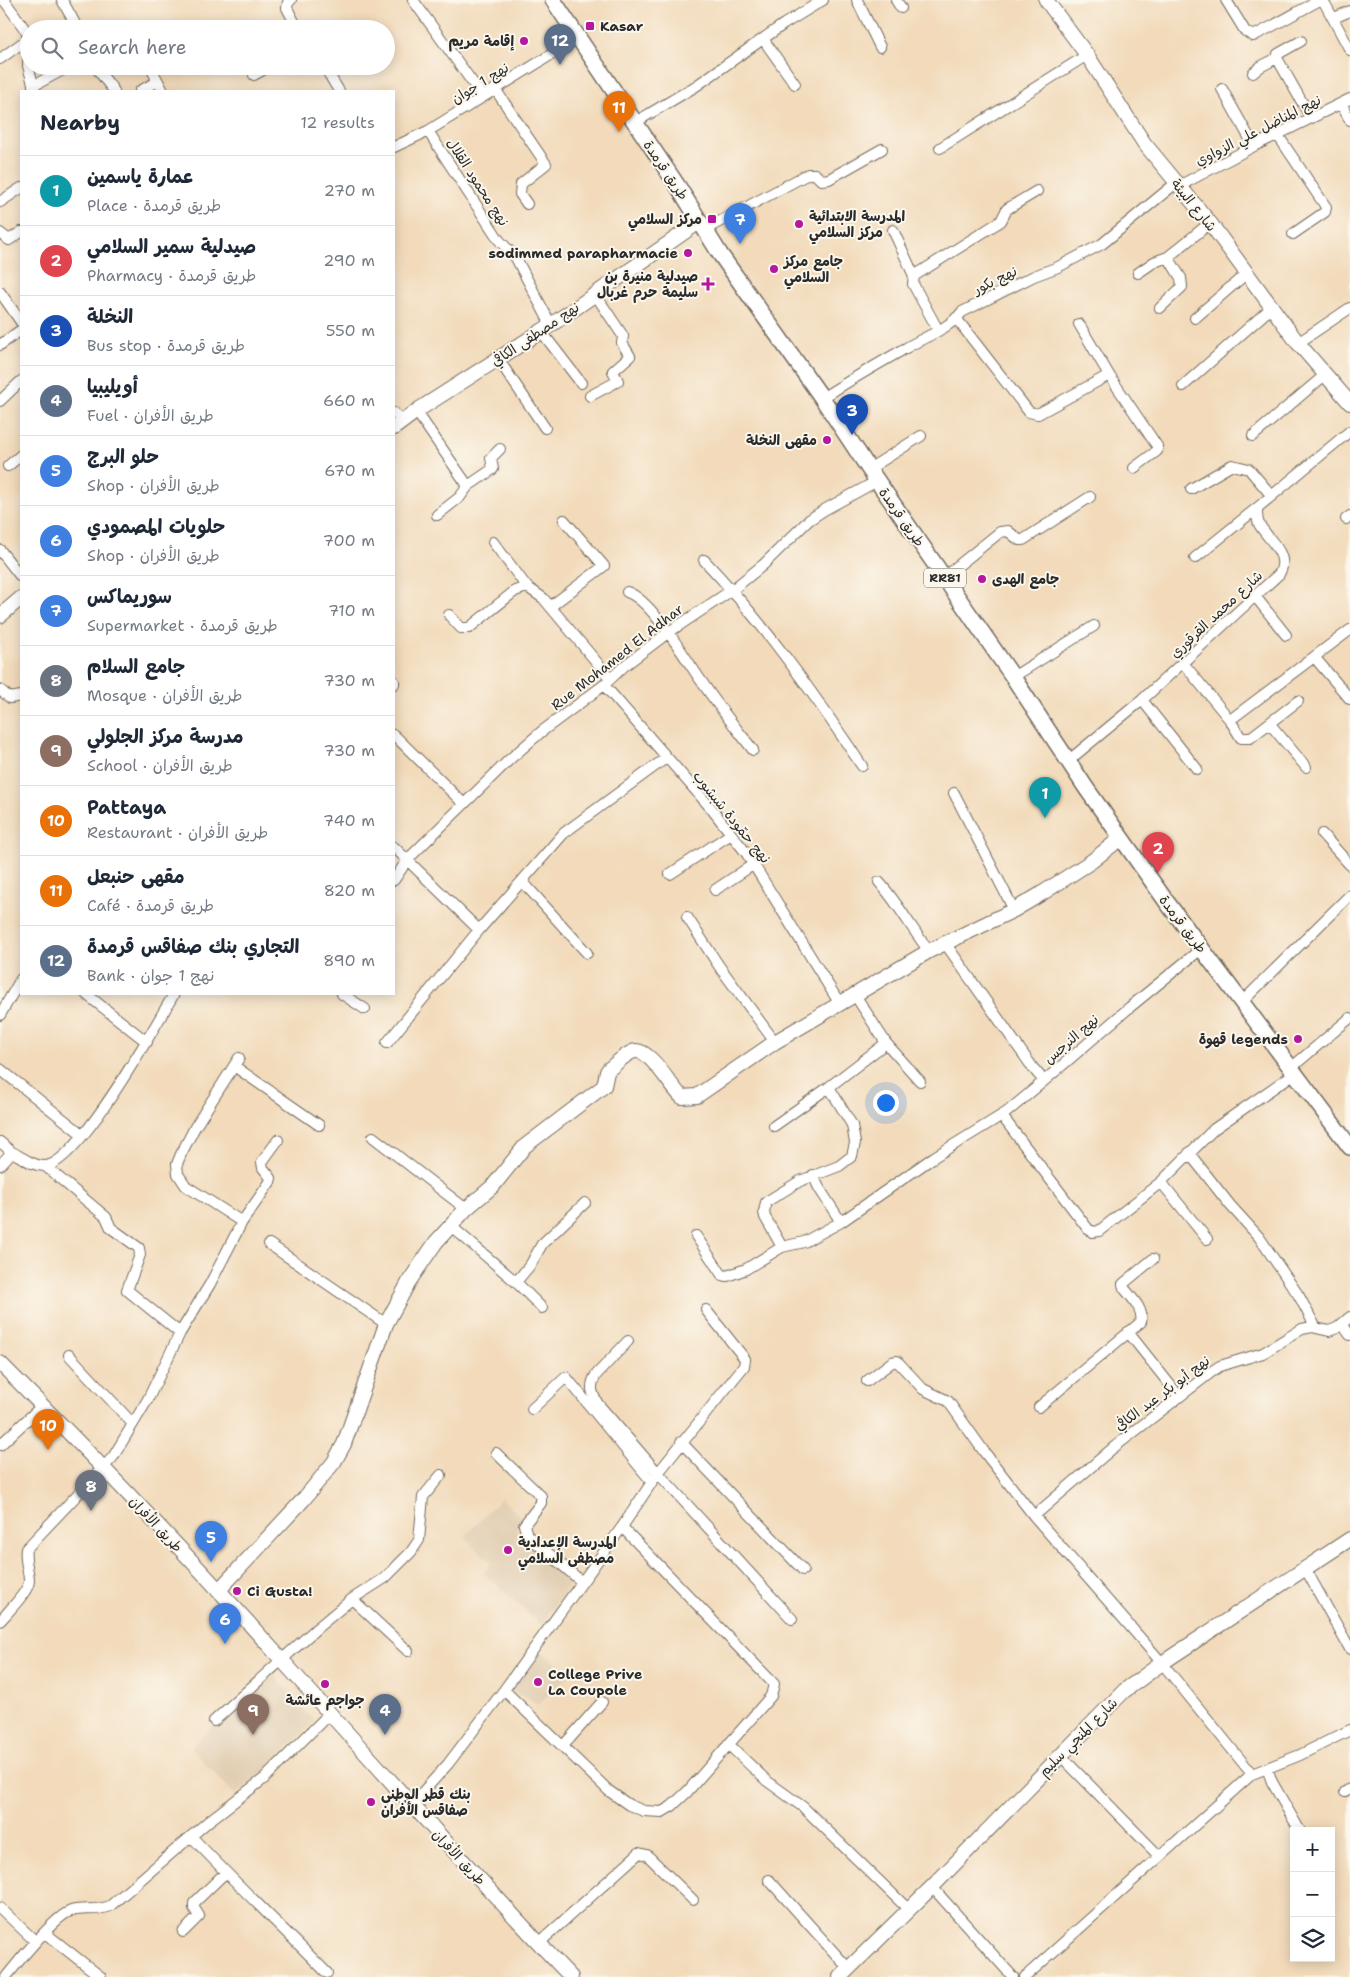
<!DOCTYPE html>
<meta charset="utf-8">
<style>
body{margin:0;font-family:"Shantell Sans","Playpen Sans Arabic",sans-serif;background:#f2f2f3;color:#1f2937}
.controls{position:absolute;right:15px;bottom:15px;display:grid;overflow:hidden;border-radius:0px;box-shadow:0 2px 12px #0003}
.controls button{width:45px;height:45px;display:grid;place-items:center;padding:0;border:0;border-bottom:1px solid #e0e1e3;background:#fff;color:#1f2937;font:25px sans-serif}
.you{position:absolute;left:885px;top:1102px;width:18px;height:18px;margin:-12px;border:4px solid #fff;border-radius:50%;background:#1a73e8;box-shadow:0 0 0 8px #1a73e833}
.badge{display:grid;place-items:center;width:32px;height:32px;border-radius:50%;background:#7c3aed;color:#fff;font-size:16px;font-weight:700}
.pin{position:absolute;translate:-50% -41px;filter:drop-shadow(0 1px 2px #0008)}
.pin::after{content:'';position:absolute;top:26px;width:18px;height:15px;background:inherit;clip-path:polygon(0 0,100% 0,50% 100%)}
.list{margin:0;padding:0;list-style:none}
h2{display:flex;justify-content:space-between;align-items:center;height:65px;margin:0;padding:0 20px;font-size:21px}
h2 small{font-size:16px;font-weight:400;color:#747a83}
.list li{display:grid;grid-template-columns:32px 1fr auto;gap:15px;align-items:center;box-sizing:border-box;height:70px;padding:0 20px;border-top:1px solid #e0e1e3}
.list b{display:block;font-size:19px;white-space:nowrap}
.list p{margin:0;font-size:16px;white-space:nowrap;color:#747a83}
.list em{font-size:16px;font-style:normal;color:#747a83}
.icon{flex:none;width:28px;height:28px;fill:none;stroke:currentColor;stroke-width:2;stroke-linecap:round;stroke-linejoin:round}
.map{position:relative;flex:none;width:1350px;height:1977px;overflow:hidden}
.search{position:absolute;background:#fff;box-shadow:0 2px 12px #0003;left:20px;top:20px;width:375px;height:55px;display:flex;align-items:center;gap:12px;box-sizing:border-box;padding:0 18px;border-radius:28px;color:#747a83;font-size:19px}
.panel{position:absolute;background:#fff;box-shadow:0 2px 12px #0003;left:20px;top:90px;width:375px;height:905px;border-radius:0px}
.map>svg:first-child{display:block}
.built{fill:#e1cdb1}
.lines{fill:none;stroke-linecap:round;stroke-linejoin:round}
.street-casing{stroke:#71685d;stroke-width:12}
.secondary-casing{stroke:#71685d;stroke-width:16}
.primary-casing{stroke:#71685d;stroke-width:18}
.street{stroke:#fff;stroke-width:10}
.secondary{stroke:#fff;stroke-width:14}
.primary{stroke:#fff;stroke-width:15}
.poi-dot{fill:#b5179e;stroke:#fbf7ec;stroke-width:2}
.labels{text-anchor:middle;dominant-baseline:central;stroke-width:4;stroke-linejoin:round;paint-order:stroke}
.shield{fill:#fbf7ec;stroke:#696865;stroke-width:1}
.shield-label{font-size:12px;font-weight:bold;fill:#2b2b2b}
.poi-label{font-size:14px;font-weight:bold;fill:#2b2b2b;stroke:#fbf7ec;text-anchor:start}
.street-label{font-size:14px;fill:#2b2b2b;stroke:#fbf7ec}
</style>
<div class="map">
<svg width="1350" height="1977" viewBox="0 0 1350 1977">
<rect width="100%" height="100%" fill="#fbf7ec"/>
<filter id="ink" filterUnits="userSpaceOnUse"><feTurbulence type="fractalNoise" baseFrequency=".02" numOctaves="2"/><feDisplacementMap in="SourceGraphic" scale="10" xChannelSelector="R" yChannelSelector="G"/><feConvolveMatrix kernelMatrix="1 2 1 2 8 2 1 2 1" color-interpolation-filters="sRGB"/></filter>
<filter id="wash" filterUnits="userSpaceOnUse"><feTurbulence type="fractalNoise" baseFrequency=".0096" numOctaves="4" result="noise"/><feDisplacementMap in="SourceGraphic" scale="20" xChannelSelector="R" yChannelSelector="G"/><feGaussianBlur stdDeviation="1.12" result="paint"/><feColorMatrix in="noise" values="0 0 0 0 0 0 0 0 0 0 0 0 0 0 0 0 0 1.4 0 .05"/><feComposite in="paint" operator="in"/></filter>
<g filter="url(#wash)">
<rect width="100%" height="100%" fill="#f2daba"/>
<path class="built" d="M 501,1498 L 520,1516 L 516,1532 L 574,1579 L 541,1625 L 484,1573 L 491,1563 L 465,1537 Z
M 538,1648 L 569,1675 L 538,1705 L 509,1689 Z
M 272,1673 L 314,1721 L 262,1774 L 235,1795 L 190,1748 Z"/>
</g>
<g filter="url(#ink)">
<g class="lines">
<g class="street-casing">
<path id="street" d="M 4,0 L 29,35
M 62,0 L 78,29
M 291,0 L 288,2 L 287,8 L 298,29
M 413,0 L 483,97
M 857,0 L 880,47
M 896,0 L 901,8
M 1226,0 L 1245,31 L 1253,36 C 1276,25 1297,12 1320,0
M 1323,0 L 1350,50
M 1334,18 L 1350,11
M 763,39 L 795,84
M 29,46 L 28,66 L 35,91
M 1277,58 L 1278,54 L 1301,41
M 0,59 L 29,38
M 95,66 L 114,91
M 150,66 L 163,91
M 324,66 L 339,91
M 1253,73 L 1260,67 L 1277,58 L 1311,118
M 254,75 L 270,66
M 33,86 L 70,66
M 495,89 L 546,164 L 521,184 L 520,194 L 527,204
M 1222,89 L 1254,146
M 140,91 L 158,81
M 1341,104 L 1350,120
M 634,123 L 696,86 L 784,24 L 823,0
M 428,131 L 499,240 L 516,258 L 551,325
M 1277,134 L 1326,207 L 1325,212 L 1293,234
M 394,147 L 428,131 L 578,38
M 940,148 L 1087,55
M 1179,186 L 1254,146 L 1350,99
M 0,202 L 21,188
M 704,230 L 808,174 L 815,174 L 821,180 L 829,179 L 882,149
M 893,230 L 914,276 L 913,284 L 938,330
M 0,233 L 9,240 L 21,232
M 1138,273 L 1154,262 L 1168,257 L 1210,223
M 914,276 L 1001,221 L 1007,209 L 1037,191
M 0,292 L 21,322
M 1160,308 L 1182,287 L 1181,278 L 1168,257
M 956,318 L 1029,412 L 1038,414 L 1109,375
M 1195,318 L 1247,273
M 1079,324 L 1109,375 L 1157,446 L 1157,451 L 1134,468
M 541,331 L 581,383
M 1298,343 L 1350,308
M 0,345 L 21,330
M 498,359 L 545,428
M 1183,386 L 1272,307
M 590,396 L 618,381 L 613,371 L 630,356 L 622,343 L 623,336 L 595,294
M 822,398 C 850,380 878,364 906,348 C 924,337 949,329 962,312 L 1034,276 L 1058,267 L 1102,244 L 1176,183
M 0,401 L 21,381
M 416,411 L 468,486 L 460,497 L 437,515
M 394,413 L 402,421
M 1253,436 L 1326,374
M 8,466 L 21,455
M 869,469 L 921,436
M 468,486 L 493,469 L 491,458 L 500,449
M 1191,489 L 1232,465 L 1249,469 L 1272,496
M 1346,519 L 1350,516
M 493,542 L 527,587
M 0,550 L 21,577
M 1195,558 L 1257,508
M 704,560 C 764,623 814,694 862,766
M 944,577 L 1000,532 L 1008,531 L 1019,540 L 1023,540 L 1090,497
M 627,592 C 652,600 686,660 702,682 C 718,706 736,728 753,750
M 1255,596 L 1286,635
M 551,606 L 604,566 L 564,520
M 449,615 L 461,628 L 469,628 L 515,591 L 527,587 L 543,598 L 610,678
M 1315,658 L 1350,699
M 1183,663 L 1230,720 L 1350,630
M 1013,677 L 1094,626
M 394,681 L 394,684
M 604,685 L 710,807 L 747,854 L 840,1004
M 0,690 L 10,698 L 21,696
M 1142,700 L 1197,769
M 1230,720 L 1241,738 L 1250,738 L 1298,701
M 1270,724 L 1306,767
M 394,735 L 464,804
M 1068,761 L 1142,700 L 1279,574 C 1291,555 1268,540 1259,524 C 1257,520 1257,513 1257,508 L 1350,431
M 954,793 L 1014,910
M 1322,834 L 1350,865
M 394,847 L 479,930 L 564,833 L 666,758
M 670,874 L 731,834
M 394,880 L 408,859 L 510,759 L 541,732 L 604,685 L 624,666 L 669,632 L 732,590 L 763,565 L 809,520 L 824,510 L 877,481
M 522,881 L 587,953
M 879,882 C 898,903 911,928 929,951
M 715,890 L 754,864
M 687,917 L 719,966 L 775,1042
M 945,943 L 1033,1068 L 1044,1081 L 1130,1007 L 1201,949
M 86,994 L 147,1042
M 342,994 L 365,1009
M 855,995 L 886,1043 L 920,1081
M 1242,1002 L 1350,895
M 0,1015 L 21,979
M 387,1043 L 479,930
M 239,1058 L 195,1127 L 181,1154 L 177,1164 L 178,1174 L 186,1186 L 242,1222
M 234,1066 L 319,1125
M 1291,1068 L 1350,1018
M 0,1069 L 83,1135
M 1002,1116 L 1088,1229 L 1093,1232 L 1099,1231 L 1161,1182 L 1214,1129 L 1295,1073
M 774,1126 L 829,1087 L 886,1043
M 373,1137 L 466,1209
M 0,1142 L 12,1152
M 1189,1153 L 1230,1205 L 1259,1237 L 1299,1296 L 1316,1328
M 0,1165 L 12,1152 C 22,1157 34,1167 46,1166 C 80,1161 155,1026 174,994
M 45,1166 L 106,1217 L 111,1228 L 139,1248 L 140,1255 L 127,1290 L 180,1333
M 1161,1182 L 1207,1239
M 841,1222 L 934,1157 L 1007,1112 L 1044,1081
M 451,1226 L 516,1282 L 542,1308
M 696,1236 L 722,1275 L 727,1276 L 746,1269 L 782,1247 L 765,1217 L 764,1212 L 766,1202 L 800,1181 L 839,1166 L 852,1156 L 855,1143 L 852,1125 L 829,1087
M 269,1244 L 386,1324
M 782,1247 L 804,1242 L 841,1222 L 819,1188 L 813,1175
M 516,1282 L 531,1264 L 542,1244 L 585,1203
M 1342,1324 L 1350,1335
M 1128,1332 L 1178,1395
M 628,1341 L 596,1375 C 589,1386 592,1394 598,1404 L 658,1473 L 792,1619
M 69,1355 L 133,1424
M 867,1381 L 892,1362 L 897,1361 L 923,1389 L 948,1401 L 985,1453 L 1034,1516 L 1162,1663 L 1252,1774
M 1039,1407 L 1141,1322 C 1144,1309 1131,1297 1124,1288 L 1123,1284 L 1153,1259
M 532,1409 L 566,1377 L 652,1482
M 681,1442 L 803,1570
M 0,1445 L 42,1406
M 496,1453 L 541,1496 L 541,1503 L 524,1525 L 527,1535 L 582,1582
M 1034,1516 L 1113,1448 L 1214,1370 L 1220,1366 L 1263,1353 L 1302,1329 L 1312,1327 L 1329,1331 L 1337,1328 L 1350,1317
M 1305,1568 L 1350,1649
M 352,1599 L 408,1651
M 0,1621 C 7,1613 29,1591 29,1581 C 29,1570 24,1561 26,1549 L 113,1457 L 148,1399 L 180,1333 L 210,1284 L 242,1222 L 270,1182 L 271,1178 L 263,1168 L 262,1162 L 278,1140
M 504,1690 L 609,1791 L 629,1805 L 644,1811 L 662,1812 L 672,1806 L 687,1792 L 771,1696 L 774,1684 L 622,1527
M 214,1721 L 317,1628 L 352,1599 L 385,1578 L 411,1552 L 419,1540 L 423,1497 L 441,1475
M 728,1744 L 767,1781 L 803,1807 L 909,1910
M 563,1746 L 602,1702
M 1060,1755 L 1159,1856
M 1267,1768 L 1272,1782 L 1300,1831
M 1345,1792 L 1350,1789
M 411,1805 L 448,1764 L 504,1690 L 622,1527 L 658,1473 L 744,1366 L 745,1359 L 706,1310
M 191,1836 C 235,1883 282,1927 327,1973
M 769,1880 L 848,1968
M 932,1887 L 1013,1977
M 0,1908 L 35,1941
M 183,1932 L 199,1916 L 194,1908 L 194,1903 L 225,1873
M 45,1933 L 101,1977
M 539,1943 L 639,1853 L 647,1855 L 693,1900
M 6,1977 C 17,1963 56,1915 71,1911 C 85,1907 95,1912 110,1906 L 210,1820 L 265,1778 L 329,1714
M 1025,1977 L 1252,1774 L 1300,1755 L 1350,1730"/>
</g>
<g class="secondary-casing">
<path id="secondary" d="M 1046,0 L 1087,55 L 1144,143 L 1210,223 L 1298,343 L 1350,403
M 394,428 L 418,410 L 551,325 L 699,222
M 0,616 L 21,598
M 0,1363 C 96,1459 191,1558 281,1659 C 377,1766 472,1873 571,1977
M 218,1591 L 303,1500 L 334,1462 L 344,1444 L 386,1324 L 410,1280 L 436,1242 L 466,1209 L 493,1186 L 525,1146 L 604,1086 L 607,1072 L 609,1069 C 616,1064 626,1053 635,1051 C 651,1049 671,1088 682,1097 L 697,1096 L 775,1042 L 929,951 L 1014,910 L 1041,894 L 1092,861 L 1121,838
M 840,1977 L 932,1887 L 1124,1691 L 1162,1663 L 1350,1539"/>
</g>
<g class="primary-casing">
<path id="primary" d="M 553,0 L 679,188 L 720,254 L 822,398 L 869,469 L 1013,677 L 1086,788 L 1166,901 L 1350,1147"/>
</g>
<use href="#street" class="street"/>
<use href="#secondary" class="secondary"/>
<use href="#primary" class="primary"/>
</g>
</g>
<g class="poi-dot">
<rect x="585" y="21" width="10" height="10" rx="2.5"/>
<circle cx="524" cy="41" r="5"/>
<rect x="707" y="214" width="10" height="10" rx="2.5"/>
<circle cx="799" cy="224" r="5"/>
<circle cx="688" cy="253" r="5"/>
<circle cx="774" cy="269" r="5"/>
<path d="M705.5 276.5h5v5h5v5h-5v5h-5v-5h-5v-5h5z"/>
<circle cx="827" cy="440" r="5"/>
<circle cx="982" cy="579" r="5"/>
<circle cx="1298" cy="1039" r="5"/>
<circle cx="508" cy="1550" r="5"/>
<circle cx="237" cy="1591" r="5"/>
<circle cx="538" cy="1682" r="5"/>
<circle cx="325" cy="1684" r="5"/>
<circle cx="371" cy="1802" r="5"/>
</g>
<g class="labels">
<rect class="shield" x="924" y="568.5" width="42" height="19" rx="4"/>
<g class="shield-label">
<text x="945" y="578">RR81</text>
</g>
<g class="poi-label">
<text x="600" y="26">Kasar</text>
<text x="514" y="41" text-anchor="end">إقامة مريم</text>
<text x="809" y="216">المدرسة الابتدائية<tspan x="809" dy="16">مركز السلامي</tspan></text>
<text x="702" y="219" text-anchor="end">مركز السلامي</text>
<text x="678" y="253" text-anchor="end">sodimmed parapharmacie</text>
<text x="784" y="261">جامع مركز<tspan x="784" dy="16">السلامي</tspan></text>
<text x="698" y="276" text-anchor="end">صيدلية منيرة بن<tspan x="698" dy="16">سليمة حرم غربال</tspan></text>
<text x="817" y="440" text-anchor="end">مقهى النخلة</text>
<text x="992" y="579">جامع الهدى</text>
<text x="1288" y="1039" text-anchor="end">قهوة legends</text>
<text x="518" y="1542">المدرسة الإعدادية<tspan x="518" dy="16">مصطفى السلامي</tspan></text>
<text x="247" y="1591">Ci Gusta!</text>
<text x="548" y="1674">College Prive<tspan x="548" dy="16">La Coupole</tspan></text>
<text x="325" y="1700" text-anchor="middle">جواجم عائشة</text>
<text x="381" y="1794">بنك قطر الوطني<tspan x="381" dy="16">صفاقس الأفران</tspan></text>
</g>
<g class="street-label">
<text transform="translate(480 83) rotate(-32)">نهج 1 جوان</text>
<text transform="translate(1258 130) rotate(-27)">نهج المناضل علي الزواوي</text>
<text transform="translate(666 170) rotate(56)">طريق قرمدة</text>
<text transform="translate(478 182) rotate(57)">نهج محمود القلال</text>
<text transform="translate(1194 205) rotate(51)">شارع البيئة</text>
<text transform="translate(995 280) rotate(-26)">نهج بكور</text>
<text transform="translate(535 334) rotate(-34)">نهج مصطفى الكافي</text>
<text transform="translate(902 517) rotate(55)">طريق قرمدة</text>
<text transform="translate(1216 614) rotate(-43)">شارع محمد القرقوري</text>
<text transform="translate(617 657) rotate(-38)">Rue Mohamed El Adhar</text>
<text transform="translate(732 817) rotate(51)">نهج حمّودة شبشوب</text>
<text transform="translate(1183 924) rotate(53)">طريق قرمدة</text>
<text transform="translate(1071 1039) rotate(-41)">نهج النرجس</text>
<text transform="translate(1162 1393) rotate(-37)">نهج أبو بكر عبد الكافي</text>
<text transform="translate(156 1524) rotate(47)">طريق الأفران</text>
<text transform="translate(1078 1737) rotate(-45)">شارع المنجي سليم</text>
<text transform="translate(459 1857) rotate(47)">طريق الأفران</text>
</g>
</g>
</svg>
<div class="controls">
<button>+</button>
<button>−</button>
<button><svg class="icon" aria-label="layers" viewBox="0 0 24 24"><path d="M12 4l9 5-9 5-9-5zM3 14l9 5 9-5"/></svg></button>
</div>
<div class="you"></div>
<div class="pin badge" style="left:1045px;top:818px;background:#0f9aa8">1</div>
<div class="pin badge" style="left:1158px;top:873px;background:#e0444e">2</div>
<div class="pin badge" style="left:852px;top:435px;background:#1a4fb4">3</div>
<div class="pin badge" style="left:385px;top:1735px;background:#5c6f8a">4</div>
<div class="pin badge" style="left:211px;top:1562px;background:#3f7fe0">5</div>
<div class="pin badge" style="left:225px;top:1644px;background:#3f7fe0">6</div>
<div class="pin badge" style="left:740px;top:244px;background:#3f7fe0">7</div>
<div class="pin badge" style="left:91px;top:1511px;background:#6b7280">8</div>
<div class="pin badge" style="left:253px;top:1735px;background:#8d6e63">9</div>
<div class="pin badge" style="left:48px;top:1450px;background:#e8710a">10</div>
<div class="pin badge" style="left:619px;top:132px;background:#e8710a">11</div>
<div class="pin badge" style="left:560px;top:65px;background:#5c6f8a">12</div>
<div class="search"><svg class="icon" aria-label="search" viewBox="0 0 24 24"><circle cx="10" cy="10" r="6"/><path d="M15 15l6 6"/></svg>Search here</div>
<section class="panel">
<h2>Nearby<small>12 results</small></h2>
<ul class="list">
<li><span class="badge" style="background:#0f9aa8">1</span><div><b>عمارة ياسمين</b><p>Place · طريق قرمدة</p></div><em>270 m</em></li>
<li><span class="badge" style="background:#e0444e">2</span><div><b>صيدلية سمير السلامي</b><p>Pharmacy · طريق قرمدة</p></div><em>290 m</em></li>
<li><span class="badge" style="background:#1a4fb4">3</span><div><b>النخلة</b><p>Bus stop · طريق قرمدة</p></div><em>550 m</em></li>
<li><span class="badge" style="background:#5c6f8a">4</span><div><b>أويليبيا</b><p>Fuel · طريق الأفران</p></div><em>660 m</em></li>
<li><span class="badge" style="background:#3f7fe0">5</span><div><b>حلو البرج</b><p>Shop · طريق الأفران</p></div><em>670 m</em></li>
<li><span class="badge" style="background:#3f7fe0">6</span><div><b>حلويات المصمودي</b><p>Shop · طريق الأفران</p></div><em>700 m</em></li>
<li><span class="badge" style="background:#3f7fe0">7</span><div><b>سوريماكس</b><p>Supermarket · طريق قرمدة</p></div><em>710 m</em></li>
<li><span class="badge" style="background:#6b7280">8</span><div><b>جامع السلام</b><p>Mosque · طريق الأفران</p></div><em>730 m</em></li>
<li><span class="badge" style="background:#8d6e63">9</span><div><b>مدرسة مركز الجلولي</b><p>School · طريق الأفران</p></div><em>730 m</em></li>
<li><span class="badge" style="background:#e8710a">10</span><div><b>Pattaya</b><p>Restaurant · طريق الأفران</p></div><em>740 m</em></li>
<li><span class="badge" style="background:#e8710a">11</span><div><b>مقهى حنبعل</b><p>Café · طريق قرمدة</p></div><em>820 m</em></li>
<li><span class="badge" style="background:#5c6f8a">12</span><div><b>التجاري بنك صفاقس قرمدة</b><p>Bank · نهج 1 جوان</p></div><em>890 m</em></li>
</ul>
</section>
</div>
